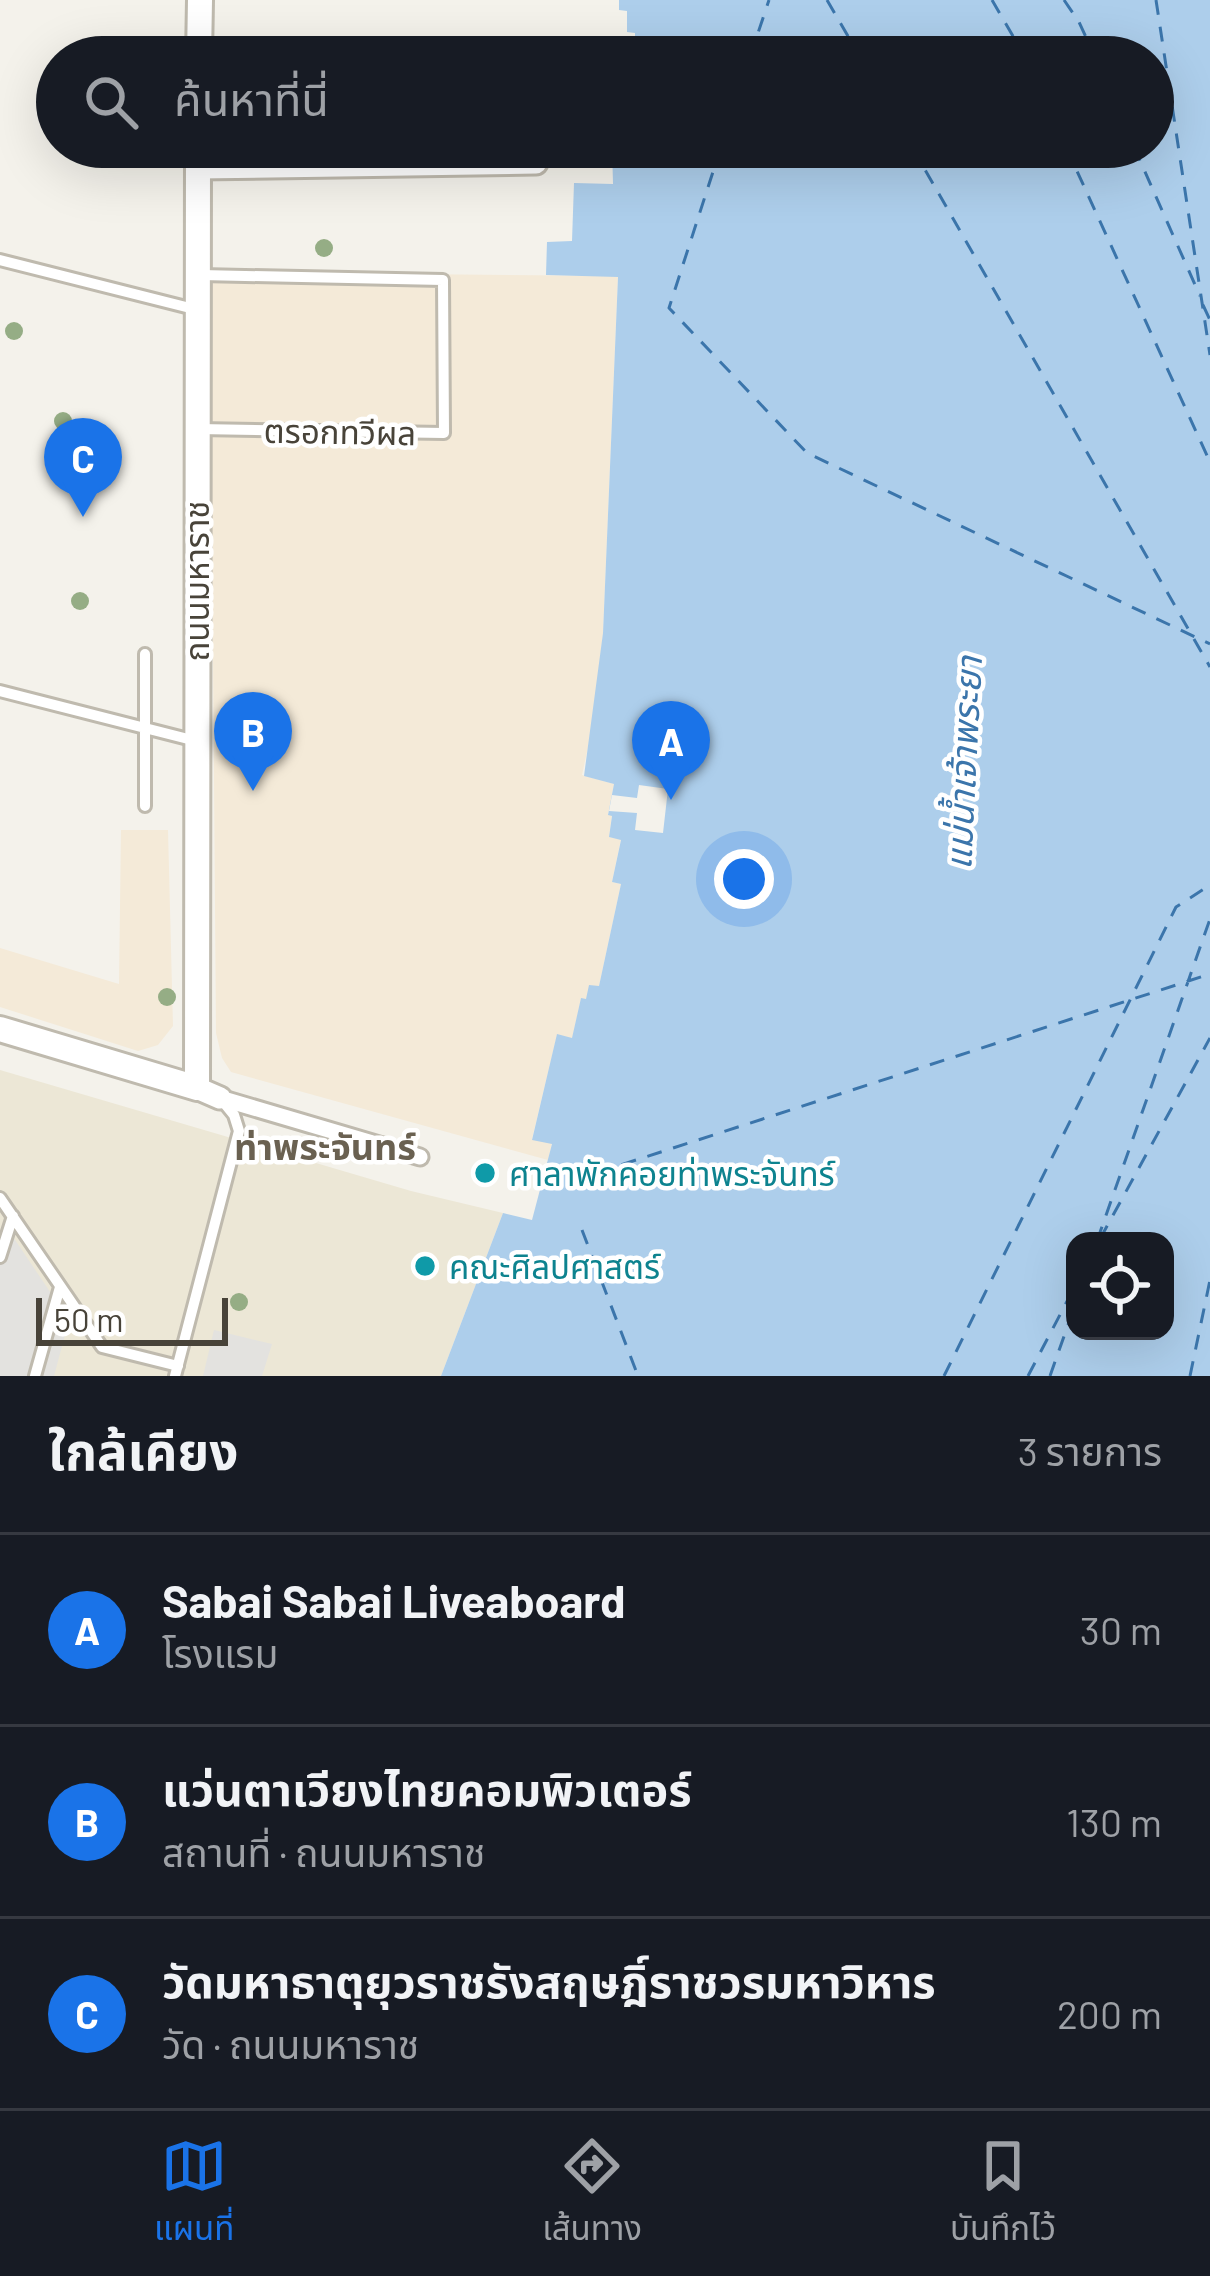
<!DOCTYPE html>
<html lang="th">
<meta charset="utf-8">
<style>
body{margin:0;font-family:Barlow,"Noto Sans Thai",sans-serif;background:#242831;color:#f1f3f6}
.controls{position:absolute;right:36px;bottom:36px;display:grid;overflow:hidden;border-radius:24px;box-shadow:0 12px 48px #0002}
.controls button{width:108px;height:108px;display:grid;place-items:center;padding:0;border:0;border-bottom:3px solid #363941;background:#171b24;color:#f1f3f6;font:60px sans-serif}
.scale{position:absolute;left:36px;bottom:30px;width:192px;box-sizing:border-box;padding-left:12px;border:6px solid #484339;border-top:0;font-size:33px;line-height:42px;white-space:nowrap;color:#484339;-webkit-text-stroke:9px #fff;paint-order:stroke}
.you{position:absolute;left:744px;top:879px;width:42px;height:42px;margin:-30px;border:9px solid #fff;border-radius:50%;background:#1a73e8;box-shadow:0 0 0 18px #1a73e833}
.badge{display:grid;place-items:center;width:78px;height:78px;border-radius:50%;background:#1a73e8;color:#fff;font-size:39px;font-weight:700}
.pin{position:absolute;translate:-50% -99px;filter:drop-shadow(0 3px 6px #0008)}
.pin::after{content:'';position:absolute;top:63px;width:42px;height:36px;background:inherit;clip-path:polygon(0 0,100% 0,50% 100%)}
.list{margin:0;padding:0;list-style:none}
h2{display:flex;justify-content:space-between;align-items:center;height:156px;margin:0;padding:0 48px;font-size:51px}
h2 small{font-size:39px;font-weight:400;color:#9ea1a6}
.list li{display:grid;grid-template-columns:78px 1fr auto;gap:36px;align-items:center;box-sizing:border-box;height:192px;padding:0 48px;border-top:3px solid #363941}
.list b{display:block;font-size:45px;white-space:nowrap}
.list p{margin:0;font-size:39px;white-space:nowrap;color:#9ea1a6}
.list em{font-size:39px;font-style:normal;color:#9ea1a6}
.icon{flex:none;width:66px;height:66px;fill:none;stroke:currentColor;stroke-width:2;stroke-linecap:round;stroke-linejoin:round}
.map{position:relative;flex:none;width:1210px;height:1376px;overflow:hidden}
.search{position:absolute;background:#171b24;box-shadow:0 12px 48px #0002;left:36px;right:36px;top:36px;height:132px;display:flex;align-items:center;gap:30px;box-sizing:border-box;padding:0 42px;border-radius:66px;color:#9ea1a6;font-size:45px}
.sheet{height:732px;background:#171b24}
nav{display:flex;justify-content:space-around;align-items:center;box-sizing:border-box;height:168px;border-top:3px solid #363941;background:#171b24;font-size:33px;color:#9ea1a6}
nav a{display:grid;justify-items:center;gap:6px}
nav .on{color:#1a73e8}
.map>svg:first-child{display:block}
.commercial{fill:#f4ead8}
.education{fill:#ece7d6}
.parking{fill:#e3e2df}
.water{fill:#adceeb;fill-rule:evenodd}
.pier{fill:#f4f2eb}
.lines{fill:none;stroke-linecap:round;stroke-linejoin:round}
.ferry{stroke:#3b75ab;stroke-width:3;stroke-dasharray:15 12;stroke-linecap:butt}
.service-casing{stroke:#bfbaae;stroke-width:16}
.pedestrian-casing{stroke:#bfbaae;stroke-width:21}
.minor-casing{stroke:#bfbaae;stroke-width:27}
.tertiary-casing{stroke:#bfbaae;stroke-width:30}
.service{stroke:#fff;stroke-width:10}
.pedestrian{stroke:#fff;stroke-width:15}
.minor{stroke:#fff;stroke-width:21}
.tertiary{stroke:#fff;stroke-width:24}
.tree{fill:#95ad85}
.culture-dot{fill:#0f9aa8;stroke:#fff;stroke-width:4.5}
.labels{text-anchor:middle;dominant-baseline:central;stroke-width:9;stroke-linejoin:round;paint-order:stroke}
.street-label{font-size:33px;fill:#484339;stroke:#fff}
.culture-label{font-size:33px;fill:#0d838f;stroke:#fff;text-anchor:start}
.water-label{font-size:36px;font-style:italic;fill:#3b75ab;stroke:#fff}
.neighbourhood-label{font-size:36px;font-weight:bold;fill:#6a6151;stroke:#fff}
</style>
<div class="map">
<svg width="1210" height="1376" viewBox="0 0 1210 1376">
<rect width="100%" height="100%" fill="#f4f2eb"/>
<path class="commercial" d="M 210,272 L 618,276 L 603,633 L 592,729 L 582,775 L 614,784 L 608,814 L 612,815 L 609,837 L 621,839 L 612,882 L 621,884 L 599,986 L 586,999 L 581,999 L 572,1039 L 557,1035 L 532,1139 L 552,1143 L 548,1160 L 231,1072 L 222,1058 L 216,1033 Z
M 121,830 L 168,830 L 173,1026 L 158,1045 L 138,1051 L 0,1007 L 0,948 L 119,984 Z"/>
<path class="education" d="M 0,1070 L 411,1191 L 503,1213 L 441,1376 L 0,1376 Z"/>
<path class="parking" d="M 3,1222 L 69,1320 L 54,1376 L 0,1376 L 0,1233 Z
M 214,1330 L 272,1344 L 262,1376 L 203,1376 Z"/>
<path class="water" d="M 619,0 L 1210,0 L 1210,1376 L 441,1376 L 503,1213 L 532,1220 L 552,1144 L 532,1140 L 557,1034 L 572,1038 L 581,998 L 586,999 L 589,985 L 599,986 L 621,884 L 612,882 L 621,840 L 609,837 L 612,816 L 608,815 L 614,784 L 584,776 L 603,633 L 618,277 L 546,275 L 547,242 L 572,241 L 574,183 L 613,184 L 612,147 L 1153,147 L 1153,57 L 635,57 L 635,33 L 627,32 L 627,11 L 619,10 ZM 1075,1241 L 1165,1241 L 1165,1331 L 1075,1331 Z"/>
<path class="pier" d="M 639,785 L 668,789 L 663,833 L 635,830 L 637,813 L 609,811 L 612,795 L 637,798 Z"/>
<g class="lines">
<path class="ferry" d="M 827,0 L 860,57
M 992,0 L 1025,57
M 1064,0 L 1079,22 L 1095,57
M 1156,0 L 1210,355
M 750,57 L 769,0
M 721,147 L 669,308 L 807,453 L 1210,644
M 912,147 L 1210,667
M 1066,147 L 1210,462
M 1134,147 L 1200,296
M 1203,305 L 1210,320
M 596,1173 L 1210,974
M 582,1230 L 638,1376
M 1100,1239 L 1210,1038
M 1097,1241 L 1210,919
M 944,1376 L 1176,907 L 1210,885
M 1028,1376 L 1075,1286
M 1050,1376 L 1075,1305
M 1190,1376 L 1210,1280"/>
<g class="service-casing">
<path id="service" d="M 0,260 L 194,309
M 198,429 L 444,433 L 443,280 L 201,275
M 0,691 L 196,741
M 145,806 L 145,654
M 0,1198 L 102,1347 L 178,1366
M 0,1257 L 13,1216
M 35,1376 L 60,1287
M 175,1376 L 239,1131 L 234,1115 L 221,1099"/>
</g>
<g class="pedestrian-casing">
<path id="pedestrian" d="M 220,1098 L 420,1157"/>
</g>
<g class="minor-casing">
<path id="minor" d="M 197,168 L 536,163
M 197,1088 L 220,1098"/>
</g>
<g class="tertiary-casing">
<path id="tertiary" d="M 199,57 L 200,0
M 0,1029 L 197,1088 L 198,147"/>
</g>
<use href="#service" class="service"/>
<use href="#pedestrian" class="pedestrian"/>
<use href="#minor" class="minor"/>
<use href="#tertiary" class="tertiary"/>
</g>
<g class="tree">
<circle cx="324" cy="248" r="9"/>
<circle cx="14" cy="331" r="9"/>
<circle cx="63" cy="421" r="9"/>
<circle cx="80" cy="601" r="9"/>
<circle cx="167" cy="997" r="9"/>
<circle cx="239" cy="1302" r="9"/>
</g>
<g class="culture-dot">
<circle cx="485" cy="1173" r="12"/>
<circle cx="425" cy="1266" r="12"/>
</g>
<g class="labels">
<g class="street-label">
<text transform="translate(340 431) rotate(1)">ตรอกทวีผล</text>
<text transform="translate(196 581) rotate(-90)">ถนนมหาราช</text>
</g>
<g class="culture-label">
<text x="509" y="1173">ศาลาพักคอยท่าพระจันทร์</text>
<text x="449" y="1266">คณะศิลปศาสตร์</text>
</g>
<g class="water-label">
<text transform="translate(962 763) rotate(-87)">แม่น้ำเจ้าพระยา</text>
</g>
<g class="neighbourhood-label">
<text x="325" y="1145">ท่าพระจันทร์</text>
</g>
</g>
</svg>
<div class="controls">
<button><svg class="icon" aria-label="locate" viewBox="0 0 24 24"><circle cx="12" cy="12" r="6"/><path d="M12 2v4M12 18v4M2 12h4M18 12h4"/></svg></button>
</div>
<div class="scale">50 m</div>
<div class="you"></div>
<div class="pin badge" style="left:671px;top:800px">A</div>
<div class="pin badge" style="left:253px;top:791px">B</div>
<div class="pin badge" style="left:83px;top:517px">C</div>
<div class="search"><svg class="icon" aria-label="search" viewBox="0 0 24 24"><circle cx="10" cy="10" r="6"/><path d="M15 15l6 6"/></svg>ค้นหาที่นี่</div>
</div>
<section class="sheet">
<h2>ใกล้เคียง<small>3 รายการ</small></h2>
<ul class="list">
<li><span class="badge">A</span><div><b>Sabai Sabai Liveaboard</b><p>โรงแรม</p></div><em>30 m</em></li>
<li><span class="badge">B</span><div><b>แว่นตาเวียงไทยคอมพิวเตอร์</b><p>สถานที่ · ถนนมหาราช</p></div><em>130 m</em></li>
<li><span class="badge">C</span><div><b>วัดมหาธาตุยุวราชรังสฤษฎิ์ราชวรมหาวิหาร</b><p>วัด · ถนนมหาราช</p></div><em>200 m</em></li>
</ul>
</section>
<nav>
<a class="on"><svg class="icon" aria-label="map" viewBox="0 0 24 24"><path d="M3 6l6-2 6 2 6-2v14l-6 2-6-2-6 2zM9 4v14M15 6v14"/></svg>แผนที่</a>
<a><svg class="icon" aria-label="directions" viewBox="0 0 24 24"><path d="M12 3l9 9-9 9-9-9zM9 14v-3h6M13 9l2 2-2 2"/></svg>เส้นทาง</a>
<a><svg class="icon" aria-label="saved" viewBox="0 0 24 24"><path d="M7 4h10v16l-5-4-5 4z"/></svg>บันทึกไว้</a>
</nav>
